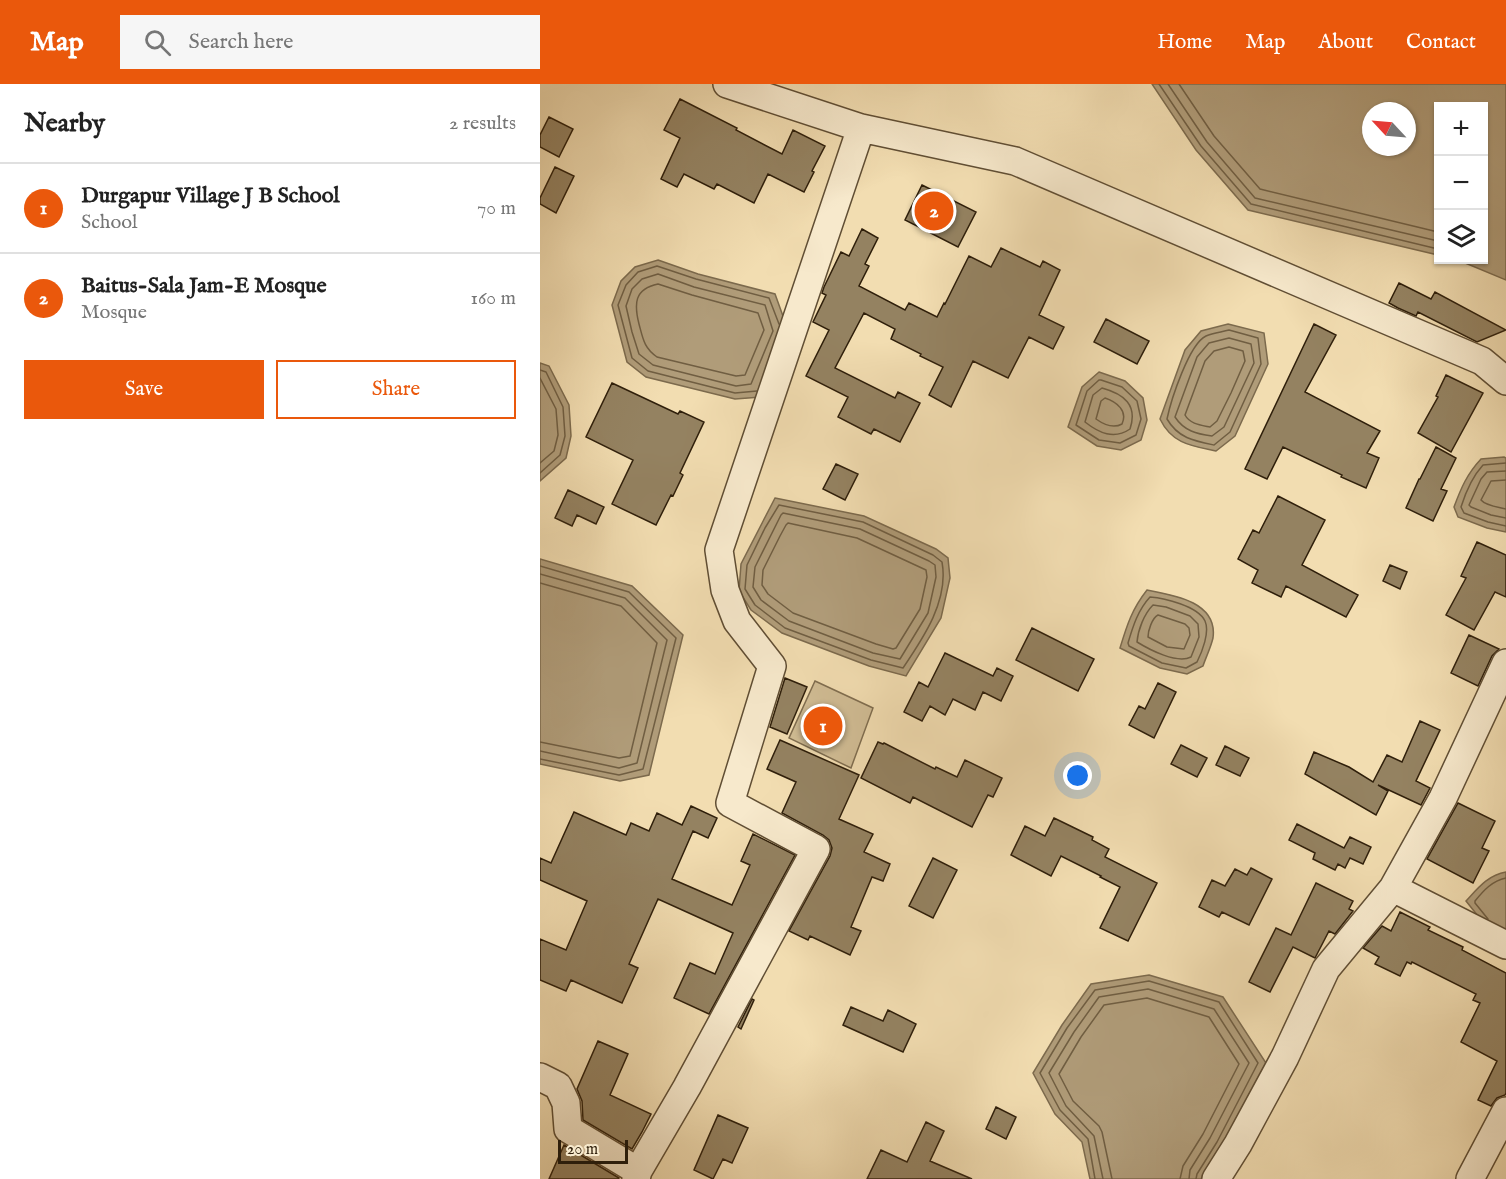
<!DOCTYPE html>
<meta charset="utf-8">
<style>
body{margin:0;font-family:"IM FELL English",serif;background:#f6f6f6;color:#222}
.controls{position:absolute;right:18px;top:18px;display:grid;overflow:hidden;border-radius:0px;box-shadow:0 2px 4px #0004}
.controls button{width:54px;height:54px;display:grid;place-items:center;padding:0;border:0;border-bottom:2px solid #e0e0e0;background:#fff;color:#222;font:30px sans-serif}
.compass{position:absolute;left:822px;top:18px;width:54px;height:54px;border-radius:50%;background:#fff;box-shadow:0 2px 4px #0004;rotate:296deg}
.scale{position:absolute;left:18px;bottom:15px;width:70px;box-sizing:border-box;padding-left:6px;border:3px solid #2f1f0b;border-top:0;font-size:16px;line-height:21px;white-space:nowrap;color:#2f1f0b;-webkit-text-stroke:4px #f7e9cc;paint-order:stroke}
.you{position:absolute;left:538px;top:692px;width:21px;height:21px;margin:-15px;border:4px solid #fff;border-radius:50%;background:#1a73e8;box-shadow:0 0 0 9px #1a73e833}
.badge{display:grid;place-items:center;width:39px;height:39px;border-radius:50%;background:#ea580c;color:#fff;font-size:20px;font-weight:700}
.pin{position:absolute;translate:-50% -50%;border:3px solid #fff;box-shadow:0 2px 6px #0006}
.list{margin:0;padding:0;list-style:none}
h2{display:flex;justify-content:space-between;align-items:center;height:78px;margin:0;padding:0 24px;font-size:26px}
h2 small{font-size:20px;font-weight:400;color:#767676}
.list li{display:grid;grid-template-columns:39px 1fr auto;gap:18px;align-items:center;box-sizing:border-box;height:90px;padding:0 24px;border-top:2px solid #e0e0e0}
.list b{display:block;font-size:22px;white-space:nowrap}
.list p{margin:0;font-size:20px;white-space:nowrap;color:#767676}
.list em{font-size:20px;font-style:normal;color:#767676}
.actions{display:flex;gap:12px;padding:18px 24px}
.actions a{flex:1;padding:14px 0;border:2px solid #ea580c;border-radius:0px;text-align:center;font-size:21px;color:#ea580c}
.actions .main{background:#ea580c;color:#fff}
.icon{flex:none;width:33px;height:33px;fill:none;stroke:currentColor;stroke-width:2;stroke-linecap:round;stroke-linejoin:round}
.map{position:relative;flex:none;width:966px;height:1095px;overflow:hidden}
header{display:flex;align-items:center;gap:36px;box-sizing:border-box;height:84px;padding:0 30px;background:#ea580c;color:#fff}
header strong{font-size:28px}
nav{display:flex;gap:33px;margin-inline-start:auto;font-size:21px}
.search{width:420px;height:54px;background:#f6f6f6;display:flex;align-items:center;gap:15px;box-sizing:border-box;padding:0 21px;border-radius:0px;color:#767676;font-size:22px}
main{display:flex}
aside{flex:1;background:#fff}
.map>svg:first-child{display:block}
.green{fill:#d1bd95;stroke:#806e50;stroke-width:1.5}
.water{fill:#b09c79;stroke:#7c6a4d;stroke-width:1.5;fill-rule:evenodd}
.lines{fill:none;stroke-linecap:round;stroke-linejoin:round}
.shore{stroke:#705e42;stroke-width:1.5}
.building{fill:#948261;stroke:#2f1f0b;stroke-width:1.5}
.minor-casing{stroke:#604e34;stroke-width:30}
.minor{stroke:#f7e9cc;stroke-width:27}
</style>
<header>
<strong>Map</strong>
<div class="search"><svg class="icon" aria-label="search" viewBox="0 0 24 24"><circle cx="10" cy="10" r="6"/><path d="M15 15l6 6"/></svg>Search here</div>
<nav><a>Home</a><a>Map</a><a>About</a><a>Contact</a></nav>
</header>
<main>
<aside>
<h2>Nearby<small>2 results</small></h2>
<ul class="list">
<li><span class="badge">1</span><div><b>Durgapur Village J B School</b><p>School</p></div><em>70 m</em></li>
<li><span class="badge">2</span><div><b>Baitus-Sala Jam-E Mosque</b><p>Mosque</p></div><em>160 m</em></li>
</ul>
<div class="actions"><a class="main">Save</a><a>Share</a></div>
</aside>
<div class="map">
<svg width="966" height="1095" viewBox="0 0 966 1095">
<rect width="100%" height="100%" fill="#f2ddb1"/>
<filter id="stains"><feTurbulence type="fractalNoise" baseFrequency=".00333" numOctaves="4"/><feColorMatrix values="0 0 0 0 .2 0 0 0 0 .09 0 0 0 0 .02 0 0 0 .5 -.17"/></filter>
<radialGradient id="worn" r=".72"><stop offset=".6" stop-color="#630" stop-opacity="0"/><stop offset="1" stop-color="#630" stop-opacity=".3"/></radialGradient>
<path class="green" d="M 275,597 L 333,624 L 311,684 L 249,654 Z"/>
<path class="water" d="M 612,0 L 966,0 L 966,196 L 918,176 L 944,176 L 944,22 L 898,22 L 898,171 L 708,126 L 656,66 ZM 831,27 L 867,27 L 867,63 L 831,63 Z
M 118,176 L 158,190 L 235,210 L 248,246 L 221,313 L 195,315 L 106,293 L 87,278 L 72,221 L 81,197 L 95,183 Z
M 688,240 L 724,249 L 728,280 L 695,352 L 676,367 C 652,362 632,360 620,335 L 645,266 L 661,247 Z
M 0,279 L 9,282 L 29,321 L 31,352 L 26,374 L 0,397 Z
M 559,288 L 585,297 L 603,314 L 607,336 L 601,356 L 581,366 L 557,362 L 528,343 L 542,303 Z
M 964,373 L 966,374 L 966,448 L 947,444 L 918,433 L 914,423 C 921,404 927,390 941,375 Z
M 235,414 L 324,432 L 396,465 L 408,474 L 410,494 L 401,534 L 366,592 L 329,582 L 242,549 L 211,526 L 199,507 L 201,480 Z
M 0,475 L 92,502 L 143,551 L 109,691 L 80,697 L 0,680 Z
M 607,506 C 634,511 678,518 673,554 C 671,563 666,573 663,582 L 647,590 L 620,584 L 580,564 C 587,541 592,525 607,506 Z
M 966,788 L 966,853 L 950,847 L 926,817 C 938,804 948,791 966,788 Z
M 609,891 L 683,913 L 726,979 L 682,1061 L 661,1095 L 550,1095 L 542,1058 L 515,1030 L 493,989 L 522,941 L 551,900 Z"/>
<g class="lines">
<path class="shore" d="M 619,0 L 661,62 L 711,120 L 898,165
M 628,0 L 667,58 L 715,114 L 898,157
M 639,0 L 674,52 L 720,105 L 898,148
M 118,190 L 154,203 L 225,221 L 233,247 L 211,300 L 196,302 L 113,281 L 99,270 L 92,248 L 86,222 L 92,205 L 102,195 Z
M 118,200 L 152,211 L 218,229 L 224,246 L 205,291 L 196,292 L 117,273 C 104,264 103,255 99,240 C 94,220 94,205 118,200 Z
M 689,246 L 718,254 L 721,280 L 690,348 L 674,361 C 654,357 638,354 627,335 C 631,316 649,260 666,252 C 673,249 682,248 689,246 Z
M 689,254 L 711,260 L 714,279 L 684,343 L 672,352 C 657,350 644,347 635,333 L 657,273 L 669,259 Z
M 689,263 L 703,267 L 705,277 L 691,309 L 677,337 L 670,343 C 660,341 650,340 645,331 L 665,277 L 674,267 Z
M 0,286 L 6,288 L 23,323 L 25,352 L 20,371 L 0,389
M 0,294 L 16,325 L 18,351 L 14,367 L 0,379
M 559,296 L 561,296 L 582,303 L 597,317 L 601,335 L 596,351 L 580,359 L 559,356 L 536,341 L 547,307 Z
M 562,304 C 584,310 598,321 590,345 C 574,356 559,349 545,338 L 553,311 Z
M 217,307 L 195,309 L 108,287 L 92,274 L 78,221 L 86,201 L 98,188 L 117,182 L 156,195 L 229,214 L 239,240
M 565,314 C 577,318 588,327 582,340 C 573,345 563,340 556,335 L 561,317 Z
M 966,379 L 943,381 C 932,393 926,407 921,423 L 924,429 L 948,438 L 966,442
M 966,387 L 947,388 L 941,395 L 929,421 L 931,423 L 951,431 L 966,434
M 966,396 L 951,397 L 941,416 C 946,422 958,423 966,425
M 239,421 L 323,438 L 393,471 L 402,478 C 409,516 384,553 363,584 L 331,576 L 245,544 L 215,521 L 205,505 L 207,481 L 225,444 Z
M 243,429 L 320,445 L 389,477 L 395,481 L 396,493 L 388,529 L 360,575 L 333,569 L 249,537 L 221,516 L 213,503 L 215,483 L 241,431 Z
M 248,439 L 317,454 L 386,486 L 387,493 L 380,525 L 356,564 L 353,565 L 336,560 L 253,529 L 228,510 L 222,501 L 223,486 L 240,452 L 246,441 Z
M 0,482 L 89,508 L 136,554 L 103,685 L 79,691 L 0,675
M 0,490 L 85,514 L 127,556 L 97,679 L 79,684 L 0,667
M 0,499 L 81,522 L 117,559 L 90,672 L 79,674 L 0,658
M 610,513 C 624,514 658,522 665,537 C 670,548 662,568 657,578 L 646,584 L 622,579 L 589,562 L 588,559 C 593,542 598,526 610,513 Z
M 613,521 L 626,523 L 650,532 L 658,540 L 659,553 L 651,573 C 637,580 610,566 597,558 C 598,546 604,530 613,521 Z
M 618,531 L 645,540 L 649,544 L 650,551 L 644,565 L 627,563 L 608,553 C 608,547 612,534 618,531 Z
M 948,835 L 935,819 L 935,817 C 944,806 952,797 966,794
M 555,1095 L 548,1055 L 520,1026 L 500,989 L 527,944 L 555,906 L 609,897 L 679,918 L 718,979 L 677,1058 L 657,1090 L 656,1095
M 563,1095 L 554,1052 L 526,1022 L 509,989 L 534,948 L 559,913 L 608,905 L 674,925 L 709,979 L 670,1054 L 650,1086 L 649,1095
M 572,1095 L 562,1048 L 559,1042 L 533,1017 L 519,990 L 541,953 L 564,921 L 607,914 L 669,933 L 699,980 L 663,1050 L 643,1082 L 640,1095"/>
</g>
<path class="building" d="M 140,15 L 197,44 L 196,46 L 242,70 L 253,46 L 285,62 L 272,87 L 274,88 L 264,108 L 228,90 L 214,119 L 177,100 L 174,105 L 144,90 L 137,103 L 121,95 L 140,54 L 124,46 Z
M 9,33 L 33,45 L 19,73 L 0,63 L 0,51 Z
M 15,83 L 34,92 L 16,129 L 0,120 L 0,114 Z
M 382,101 L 436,128 L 418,163 L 365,136 Z
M 322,145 L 338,154 L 325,180 L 329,182 L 319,202 L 365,226 L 369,219 L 397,233 L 404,219 L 405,220 L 429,172 L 451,183 L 461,164 L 500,183 L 503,177 L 520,186 L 499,231 L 524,243 L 513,265 L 489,253 L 468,294 L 433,277 L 411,323 L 389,311 L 403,283 L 380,272 L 381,270 L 351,255 L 355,245 L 324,229 L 295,284 L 355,314 L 358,308 L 380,319 L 360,358 L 334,345 L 331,350 L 298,333 L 308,313 L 266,292 L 289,246 L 273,238 L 286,211 L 282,209 L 284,203 L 301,168 L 309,172 Z
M 859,199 L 891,215 L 895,208 L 966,246 L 937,258 L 878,228 L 876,232 L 858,224 L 849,219 Z
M 566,235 L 609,257 L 597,280 L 554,258 Z
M 774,240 L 796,251 L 765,308 L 840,347 L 827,369 L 839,374 L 826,404 L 801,393 L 802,391 L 743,363 L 727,395 L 705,385 Z
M 906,291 L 943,309 L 911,368 L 878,349 L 898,313 L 896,312 Z
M 72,299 L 138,330 L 140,327 L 164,338 L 140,389 L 143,391 L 133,412 L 131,411 L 116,441 L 72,420 L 93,376 L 46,353 Z
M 896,363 L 916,374 L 901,405 L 907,407 L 893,437 L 866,424 L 879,395 L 880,395 Z
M 296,380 L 318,390 L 305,416 L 283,405 Z
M 28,406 L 64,423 L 56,440 L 37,431 L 32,442 L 15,434 Z
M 738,412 L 785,436 L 762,481 L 818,511 L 806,533 L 746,502 L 741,513 L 712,499 L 718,486 L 698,475 L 713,446 L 719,449 Z
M 937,458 L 966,471 L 966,513 L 955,508 L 934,546 L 906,531 L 926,494 L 921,492 Z
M 850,481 L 867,488 L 860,505 L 843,497 Z
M 492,544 L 554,575 L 538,607 L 476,576 Z
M 929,551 L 959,565 L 952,572 L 938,602 L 911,589 Z
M 405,569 L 453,592 L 457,584 L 473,592 L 461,617 L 443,608 L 435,626 L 413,615 L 405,631 L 390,622 L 382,637 L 364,628 L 379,598 L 388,603 Z
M 245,594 L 267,603 L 247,650 L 230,643 Z
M 618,599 L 636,608 L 614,654 L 589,641 L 599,622 L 605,625 Z
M 880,637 L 900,646 L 876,697 L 890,704 L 881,721 L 838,701 L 848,707 L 836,731 L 765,690 L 774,668 L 809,683 L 833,698 L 847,671 L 862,678 Z
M 240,656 L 319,691 L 299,735 L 333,750 L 324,768 L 350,780 L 343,797 L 332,793 L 311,843 L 321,847 L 310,871 L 270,852 L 268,856 L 249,847 L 290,772 L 292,764 L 289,756 L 283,751 L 242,729 L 256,698 L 227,685 Z
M 338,658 L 343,660 L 344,659 L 395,685 L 396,683 L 417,693 L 425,676 L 462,694 L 453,713 L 448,711 L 432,743 L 373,713 L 370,719 L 321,694 Z
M 641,661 L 667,674 L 657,693 L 631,680 Z
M 685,662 L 709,674 L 700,692 L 676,681 Z
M 918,719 L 955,737 L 942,764 L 949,767 L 933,799 L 887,775 Z
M 151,722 L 177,734 L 168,754 L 153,747 L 132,795 L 192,821 L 210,781 L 201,777 L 213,750 L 255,771 L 169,930 L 134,914 L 150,879 L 175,890 L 193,849 L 118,815 L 89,880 L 98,884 L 82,919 L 31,896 L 26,907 L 0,896 L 0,855 L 26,866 L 47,817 L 0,796 L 0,774 L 11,779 L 34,728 L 86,751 L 91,739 L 109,747 L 117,729 L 142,741 Z
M 514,734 L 553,753 L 552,756 L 569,765 L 565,773 L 617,799 L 588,857 L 560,844 L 580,803 L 560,793 L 561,792 L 521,772 L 511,792 L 471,771 L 485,742 L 505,752 Z
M 757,740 L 804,764 L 810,753 L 831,763 L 823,780 L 810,774 L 805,784 L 798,780 L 795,786 L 773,775 L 775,769 L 749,756 Z
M 393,774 L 417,786 L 393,834 L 369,822 Z
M 711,784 L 732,795 L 709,841 L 682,828 L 679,833 L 659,823 L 672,796 L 685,802 L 695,785 L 707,791 Z
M 776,799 L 813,817 L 809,825 L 813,827 L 795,850 L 789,847 L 775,874 L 753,863 L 730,908 L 709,898 L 736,844 L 751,851 Z
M 860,828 L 890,843 L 888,846 L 923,863 L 922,866 L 966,889 L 966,1009 L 965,1011 L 957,1014 L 951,1022 L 938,1016 L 957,977 L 921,958 L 940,919 L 933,916 L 936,910 L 872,878 L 871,880 L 867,878 L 860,892 L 835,880 L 839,873 L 823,864 L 842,842 L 851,847 Z
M 212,915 L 214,916 L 201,945 L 198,943 Z
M 311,923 L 343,937 L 348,926 L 376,940 L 363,968 L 303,941 Z
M 58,957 L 88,970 L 70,1011 L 111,1030 L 102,1048 L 92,1065 L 43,1036 L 42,1017 L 37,1005 Z
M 456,1023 L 476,1033 L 466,1055 L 446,1045 Z
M 178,1031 L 208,1044 L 192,1079 L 183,1075 L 173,1095 L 154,1086 Z
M 386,1038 L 404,1047 L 390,1077 L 432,1095 L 327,1095 L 341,1066 L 367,1078 Z
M 24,1061 L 79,1094 L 78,1095 L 9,1095 Z"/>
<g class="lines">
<g class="minor-casing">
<path id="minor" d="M 187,0 L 321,44 L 475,77 L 942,277 L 966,297
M 853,804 L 966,861
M 0,993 L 18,1002 L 26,1019 L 28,1045 L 98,1087
M 96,1095 L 98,1087 L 147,1003 L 276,765 L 190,719 L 232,582 L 197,537 L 185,506 L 179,466 L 321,44
M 676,1095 L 698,1060 L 745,973 L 786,885 L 853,804 L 903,714 L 966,579
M 930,1095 L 966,1027"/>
</g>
<use href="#minor" class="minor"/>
</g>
<rect width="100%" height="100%" filter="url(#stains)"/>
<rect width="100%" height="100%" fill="url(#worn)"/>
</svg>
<div class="controls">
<button>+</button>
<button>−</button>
<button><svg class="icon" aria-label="layers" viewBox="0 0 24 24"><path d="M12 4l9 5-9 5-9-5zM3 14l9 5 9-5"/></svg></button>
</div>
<svg class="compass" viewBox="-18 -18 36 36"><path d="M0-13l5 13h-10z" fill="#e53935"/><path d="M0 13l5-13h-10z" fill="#767676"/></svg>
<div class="scale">20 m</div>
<div class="you"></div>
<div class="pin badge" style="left:283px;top:642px">1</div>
<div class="pin badge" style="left:394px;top:127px">2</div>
</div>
</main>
